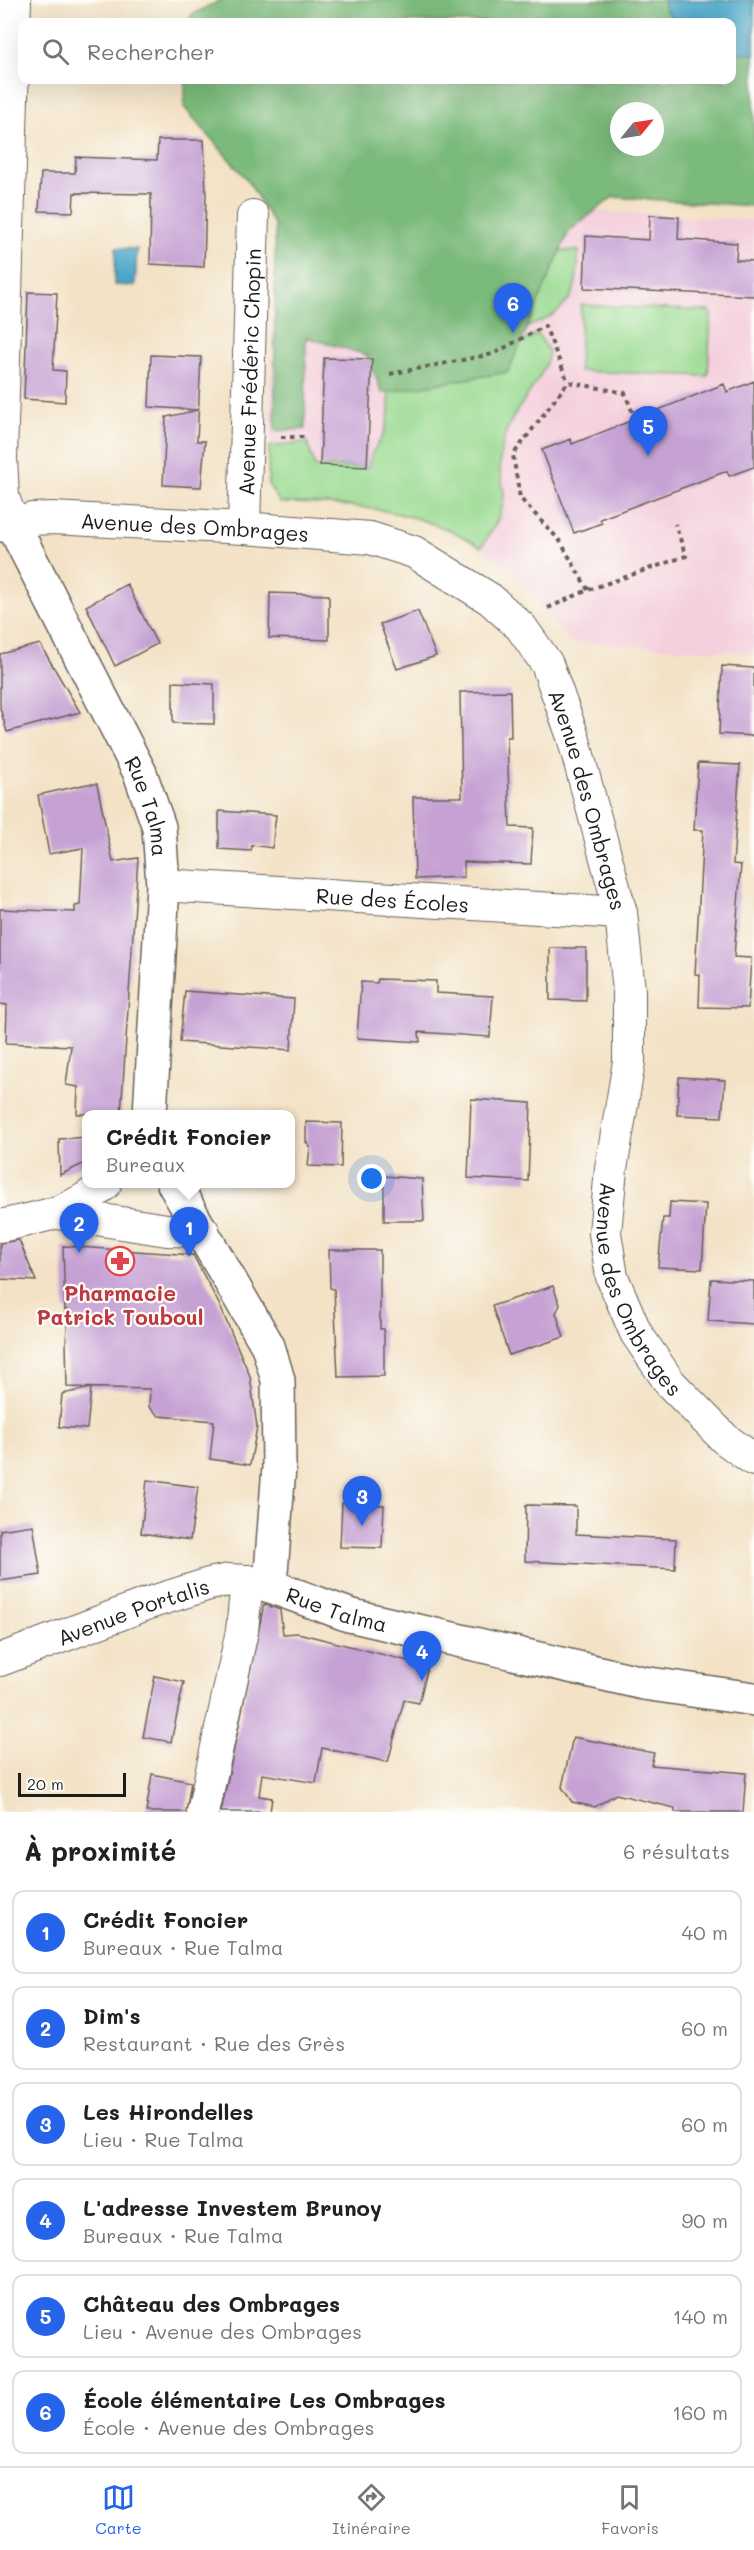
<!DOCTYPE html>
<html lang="fr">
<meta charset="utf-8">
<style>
body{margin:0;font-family:Mali,sans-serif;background:#f2f2f2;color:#202124}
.compass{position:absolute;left:610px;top:102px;width:54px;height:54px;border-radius:50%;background:#fff;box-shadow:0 6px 24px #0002;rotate:60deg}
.scale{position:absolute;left:18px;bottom:15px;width:108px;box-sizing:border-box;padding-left:6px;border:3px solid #1c1c1c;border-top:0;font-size:16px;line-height:21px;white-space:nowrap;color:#1c1c1c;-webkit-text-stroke:4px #fdfcf7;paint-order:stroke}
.you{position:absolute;left:372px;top:1179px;width:21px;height:21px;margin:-15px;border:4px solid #fff;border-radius:50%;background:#1a73e8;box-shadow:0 0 0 9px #1a73e833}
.badge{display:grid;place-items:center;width:39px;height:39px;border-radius:50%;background:#2563eb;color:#fff;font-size:20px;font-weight:700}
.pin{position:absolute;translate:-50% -50px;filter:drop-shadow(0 2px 3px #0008)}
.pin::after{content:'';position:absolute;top:32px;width:21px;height:18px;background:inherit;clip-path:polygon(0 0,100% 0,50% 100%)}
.popup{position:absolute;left:82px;top:1110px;width:213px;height:78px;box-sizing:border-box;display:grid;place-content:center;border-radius:12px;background:#fff;filter:drop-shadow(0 2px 4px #0005);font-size:20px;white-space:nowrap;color:#757577}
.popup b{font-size:22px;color:#202124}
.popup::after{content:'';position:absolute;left:50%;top:100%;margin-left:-12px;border:12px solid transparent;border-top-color:#fff}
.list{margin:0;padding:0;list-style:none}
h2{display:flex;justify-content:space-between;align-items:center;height:78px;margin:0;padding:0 24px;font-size:26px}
h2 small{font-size:20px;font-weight:400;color:#757577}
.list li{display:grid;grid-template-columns:39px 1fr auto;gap:18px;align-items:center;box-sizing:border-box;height:84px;margin:0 12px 12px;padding:0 12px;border:2px solid #e0e0e0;border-radius:12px}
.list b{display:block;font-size:22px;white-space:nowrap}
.list p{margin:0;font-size:20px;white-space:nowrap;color:#757577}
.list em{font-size:20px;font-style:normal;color:#757577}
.icon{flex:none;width:33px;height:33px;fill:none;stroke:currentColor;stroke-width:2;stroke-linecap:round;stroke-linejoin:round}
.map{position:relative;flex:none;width:754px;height:1812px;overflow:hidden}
.search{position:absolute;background:#fff;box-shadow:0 6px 24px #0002;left:18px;right:18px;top:18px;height:66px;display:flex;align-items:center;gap:15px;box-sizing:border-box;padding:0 21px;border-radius:12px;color:#757577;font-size:22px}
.sheet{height:654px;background:#fff}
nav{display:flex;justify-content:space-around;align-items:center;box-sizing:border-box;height:84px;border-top:2px solid #e0e0e0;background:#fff;font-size:16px;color:#757577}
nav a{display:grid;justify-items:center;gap:3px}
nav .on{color:#2563eb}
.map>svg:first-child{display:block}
.built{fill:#f4cfdc}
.green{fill:#99da90;stroke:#5a7b56;stroke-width:1.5}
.forest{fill:#7aba7a;stroke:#4b6b4b;stroke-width:1.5;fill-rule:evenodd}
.water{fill:#4ba7c9;stroke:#346272;stroke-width:1.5}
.building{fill:#c6a2d4}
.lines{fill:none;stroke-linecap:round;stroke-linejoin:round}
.street-casing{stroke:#676158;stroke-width:34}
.secondary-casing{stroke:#676158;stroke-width:36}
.path{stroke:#676158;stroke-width:4;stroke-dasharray:4.5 4.5;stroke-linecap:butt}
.street{stroke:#fff;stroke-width:32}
.secondary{stroke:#fff;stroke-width:33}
.labels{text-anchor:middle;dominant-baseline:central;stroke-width:4.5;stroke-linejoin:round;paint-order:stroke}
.street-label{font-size:21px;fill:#1c1c1c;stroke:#fdfcf7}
.health-label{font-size:21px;font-weight:bold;fill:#be3a42;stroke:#fdfcf7}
</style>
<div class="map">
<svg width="754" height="1812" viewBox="0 0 754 1812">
<rect width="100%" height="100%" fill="#fdfcf7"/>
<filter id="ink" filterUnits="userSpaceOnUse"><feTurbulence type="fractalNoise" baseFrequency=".0167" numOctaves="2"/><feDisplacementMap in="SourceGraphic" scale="12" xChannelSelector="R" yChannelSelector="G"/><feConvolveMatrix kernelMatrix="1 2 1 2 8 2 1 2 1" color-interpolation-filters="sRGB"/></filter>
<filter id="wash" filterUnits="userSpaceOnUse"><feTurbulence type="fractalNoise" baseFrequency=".008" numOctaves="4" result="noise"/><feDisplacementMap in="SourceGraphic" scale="24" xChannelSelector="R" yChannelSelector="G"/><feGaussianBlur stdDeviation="1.35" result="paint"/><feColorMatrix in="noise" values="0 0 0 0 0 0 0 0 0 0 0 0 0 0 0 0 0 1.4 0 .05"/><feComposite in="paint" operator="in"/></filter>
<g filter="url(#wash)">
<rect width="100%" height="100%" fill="#f3e2c6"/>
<path class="built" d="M 276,194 L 754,220 L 754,653 L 569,642 L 522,580 L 481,547 L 446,527 L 383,510 L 314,503 L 280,503 L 268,484 Z"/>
<path class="green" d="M 522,249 L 579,251 C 577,263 578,278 574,289 C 563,320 523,328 496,338 Z
M 581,305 L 711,311 L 708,376 L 579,371 Z
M 538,334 L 549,352 C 545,380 513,407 504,438 C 502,447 499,460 500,470 C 501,479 504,488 504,497 C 502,516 491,533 481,547 C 420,509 349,503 280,503 L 268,484 L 269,447 L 307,442 L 315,467 L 369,467 C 371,446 377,450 384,433 C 391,415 390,400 387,381 L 494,365 L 530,337 Z"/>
<path class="forest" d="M 221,0 L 754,0 L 754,206 L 613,197 L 569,231 L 508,372 L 382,393 L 367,355 L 306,337 L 305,429 L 275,431 L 275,226 L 248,181 L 184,107 L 186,80 L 732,80 L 732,22 L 190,22 L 191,15 ZM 619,111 L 655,111 L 655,147 L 619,147 Z"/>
<path class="water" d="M 663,0 L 754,0 L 754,54 L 732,52 L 732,22 L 676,22 L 665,9 Z
M 116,248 L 137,249 L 135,286 L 114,285 Z"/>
<g id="blocks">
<path class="building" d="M 158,140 L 204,140 L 206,194 L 204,267 L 150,264 L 151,194 L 74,193 L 73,212 L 39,211 L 41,173 L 75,173 L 76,157 L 157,160 Z
M 650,215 L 679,217 L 678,239 L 737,243 L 736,260 L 754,261 L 754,296 L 584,288 L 586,236 L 649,240 Z
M 28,292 L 57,293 L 53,370 L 66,371 L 65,402 L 24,399 Z
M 151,355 L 201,357 L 197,441 L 205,441 L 201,487 L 163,485 L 166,417 L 198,410 L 149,407 Z
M 324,358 L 372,359 L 367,467 L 320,465 Z
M 754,381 L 754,467 L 729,476 L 727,471 L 600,519 L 602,523 L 574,533 L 542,450 L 571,439 L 572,444 L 724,384 L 727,392 Z
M 127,584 L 157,644 L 115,666 L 86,606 Z
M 270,593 L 329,595 L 329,640 L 269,638 Z
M 418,611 L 436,656 L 397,669 L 380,624 Z
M 40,644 L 80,712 L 7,732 L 0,708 L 0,654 Z
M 722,666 L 754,668 L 754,736 L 719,734 Z
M 173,682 L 214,684 L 214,724 L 173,723 Z
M 510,691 L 511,737 L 507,737 L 510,827 L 533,828 L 531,864 L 464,862 L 464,877 L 415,879 L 413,797 L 462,797 L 460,692 Z
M 698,763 L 740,765 L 733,864 L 741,865 L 734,957 L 751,958 L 748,1008 L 699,1007 L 700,975 L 695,974 L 703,830 L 694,830 Z
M 87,784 L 97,784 L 113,862 L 138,858 L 121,1114 L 77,1114 L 78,1087 L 66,1085 L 71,1046 L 6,1043 L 7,1005 L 0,1004 L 0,909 L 75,912 L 75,906 L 80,905 L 83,848 L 49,854 L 38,795 Z
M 219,811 L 276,815 L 272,848 L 252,845 L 251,851 L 219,849 Z
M 550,948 L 586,948 L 586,1001 L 550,1000 Z
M 378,979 L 436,981 L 436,993 L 493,996 L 490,1037 L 419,1032 L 420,1042 L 357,1038 L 361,982 L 377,983 Z
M 185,991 L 294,999 L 291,1050 L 180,1042 Z
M 679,1077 L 725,1080 L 722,1117 L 677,1115 Z
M 471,1099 L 531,1103 L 528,1181 L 468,1178 Z
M 306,1122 L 342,1123 L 341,1167 L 308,1166 L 310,1147 L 306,1142 Z
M 87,1137 L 87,1162 L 60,1175 L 59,1139 Z
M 384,1176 L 422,1179 L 424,1221 L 384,1221 Z
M 670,1202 L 706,1204 L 702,1269 L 658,1267 L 663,1218 L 669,1218 Z
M 19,1240 L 36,1281 L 0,1279 L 0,1243 Z
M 63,1246 L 193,1255 L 219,1304 L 250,1376 L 257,1427 L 250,1465 L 210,1459 L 214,1421 L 159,1416 L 149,1407 L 150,1389 L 67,1387 L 66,1342 L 68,1310 L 65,1310 Z
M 329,1250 L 380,1250 L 380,1329 L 384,1329 L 384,1376 L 338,1377 L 334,1289 L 330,1288 Z
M 711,1279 L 754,1281 L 754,1324 L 708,1321 Z
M 553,1286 L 560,1305 L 556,1313 L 564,1337 L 509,1355 L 492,1306 Z
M 91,1388 L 87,1429 L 59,1427 L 62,1394 Z
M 147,1480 L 198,1487 L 190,1540 L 141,1533 Z
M 342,1503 L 384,1505 L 382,1548 L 340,1547 Z
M 526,1505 L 576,1506 L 576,1534 L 676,1539 L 675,1569 L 525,1561 Z
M 33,1525 L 41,1575 L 0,1581 L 0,1530 Z
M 264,1604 L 280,1610 L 283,1634 L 298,1633 L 428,1666 L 419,1703 L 404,1700 L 388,1762 L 322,1748 L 316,1783 L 262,1774 L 259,1796 L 272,1798 L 270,1812 L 221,1812 Z
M 155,1676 L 184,1682 L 171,1742 L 143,1737 Z
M 573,1737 L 654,1753 L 651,1765 L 746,1773 L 743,1812 L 675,1812 L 675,1808 L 616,1794 L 595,1807 L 572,1802 L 562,1787 Z
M 152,1774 L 191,1782 L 186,1812 L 146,1812 Z"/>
</g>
</g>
<g filter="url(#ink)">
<use href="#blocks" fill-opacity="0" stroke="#676158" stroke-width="1.5"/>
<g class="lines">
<g class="street-casing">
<g id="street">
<path id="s1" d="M 15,0 L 1,457 L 3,497 L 13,525 L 32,519 L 52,518 L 244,528 L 370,538 L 414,552 L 490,599 L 521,627 L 547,664 L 573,737 L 621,913 L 629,991 L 629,1062 L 611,1169 L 605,1233 L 612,1277 L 636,1333 L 670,1383 L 725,1439 L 754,1460"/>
<path id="s2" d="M 244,528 L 253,216"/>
<path id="s3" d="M 163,885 L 621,913"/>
<path d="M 57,1213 L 167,1230 L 203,1231"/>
<path d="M 0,1226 C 44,1216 70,1214 105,1184"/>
<path id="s4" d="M 0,1660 L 149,1603 L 209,1584 L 229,1580 L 247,1581 L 270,1586"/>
<path d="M 203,1812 L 242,1631 L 247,1581"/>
</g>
</g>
<g class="secondary-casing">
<g id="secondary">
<path id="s5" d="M 0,525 L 13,525 L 140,773 L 159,827 L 163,885 L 150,1114"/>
<path id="s6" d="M 174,1184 L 268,1346 L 278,1380 L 279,1467 L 270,1586 L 349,1615 L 643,1683 L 754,1699"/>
</g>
</g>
<path class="path" d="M 390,374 L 493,354 L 545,326 L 568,382
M 281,437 L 305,437
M 588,590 L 560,541 L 520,498 L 513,455 L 568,382 L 625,393 L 635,419
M 548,608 L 588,590 L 686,556 L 675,524"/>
<use href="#street" class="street"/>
<use href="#secondary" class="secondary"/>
</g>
</g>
<defs>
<g id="pharmacy-ring" transform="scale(1.5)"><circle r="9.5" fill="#fdfcf7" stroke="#e0444e" stroke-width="1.5"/><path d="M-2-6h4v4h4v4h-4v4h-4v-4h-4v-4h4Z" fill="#e0444e"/></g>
</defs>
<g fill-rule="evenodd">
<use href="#pharmacy-ring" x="120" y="1261"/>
</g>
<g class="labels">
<g class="street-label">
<text stroke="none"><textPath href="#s2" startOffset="156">Avenue Frédéric Chopin</textPath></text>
<text stroke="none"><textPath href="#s1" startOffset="710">Avenue des Ombrages</textPath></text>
<text stroke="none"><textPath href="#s1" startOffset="1250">Avenue des Ombrages</textPath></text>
<text stroke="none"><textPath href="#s5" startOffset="326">Rue Talma</textPath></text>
<text stroke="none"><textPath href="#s3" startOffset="230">Rue des Écoles</textPath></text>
<text stroke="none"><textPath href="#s1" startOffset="1754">Avenue des Ombrages</textPath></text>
<text stroke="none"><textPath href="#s6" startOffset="500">Rue Talma</textPath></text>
<text stroke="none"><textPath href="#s4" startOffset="142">Avenue Portalis</textPath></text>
</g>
<g class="health-label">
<text x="120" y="1292">Pharmacie<tspan x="120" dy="24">Patrick Touboul</tspan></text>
</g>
</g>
</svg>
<svg class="compass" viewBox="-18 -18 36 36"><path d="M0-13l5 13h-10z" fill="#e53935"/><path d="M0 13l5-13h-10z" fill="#757577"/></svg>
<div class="scale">20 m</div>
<div class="you"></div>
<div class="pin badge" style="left:189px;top:1257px">1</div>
<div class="popup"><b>Crédit Foncier</b>Bureaux</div>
<div class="pin badge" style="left:79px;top:1253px">2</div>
<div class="pin badge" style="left:362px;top:1526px">3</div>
<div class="pin badge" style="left:422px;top:1681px">4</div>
<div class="pin badge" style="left:648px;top:456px">5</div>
<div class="pin badge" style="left:513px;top:333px">6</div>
<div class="search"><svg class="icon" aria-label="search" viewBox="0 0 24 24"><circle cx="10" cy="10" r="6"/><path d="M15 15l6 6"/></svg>Rechercher</div>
</div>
<section class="sheet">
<h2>À proximité<small>6 résultats</small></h2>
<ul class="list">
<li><span class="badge">1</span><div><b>Crédit Foncier</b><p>Bureaux · Rue Talma</p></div><em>40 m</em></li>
<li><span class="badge">2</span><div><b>Dim's</b><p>Restaurant · Rue des Grès</p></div><em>60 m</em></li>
<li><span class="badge">3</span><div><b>Les Hirondelles</b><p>Lieu · Rue Talma</p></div><em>60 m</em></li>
<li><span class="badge">4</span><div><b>L'adresse Investem Brunoy</b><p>Bureaux · Rue Talma</p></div><em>90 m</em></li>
<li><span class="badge">5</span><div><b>Château des Ombrages</b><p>Lieu · Avenue des Ombrages</p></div><em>140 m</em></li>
<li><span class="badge">6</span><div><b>École élémentaire Les Ombrages</b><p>École · Avenue des Ombrages</p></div><em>160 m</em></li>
</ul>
</section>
<nav>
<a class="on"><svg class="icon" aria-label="map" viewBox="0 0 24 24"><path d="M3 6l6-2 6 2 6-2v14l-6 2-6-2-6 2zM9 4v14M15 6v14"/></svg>Carte</a>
<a><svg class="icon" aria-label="directions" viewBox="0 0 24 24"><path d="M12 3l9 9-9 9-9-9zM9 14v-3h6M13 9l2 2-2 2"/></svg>Itinéraire</a>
<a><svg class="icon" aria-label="saved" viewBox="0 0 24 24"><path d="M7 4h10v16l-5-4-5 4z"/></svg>Favoris</a>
</nav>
